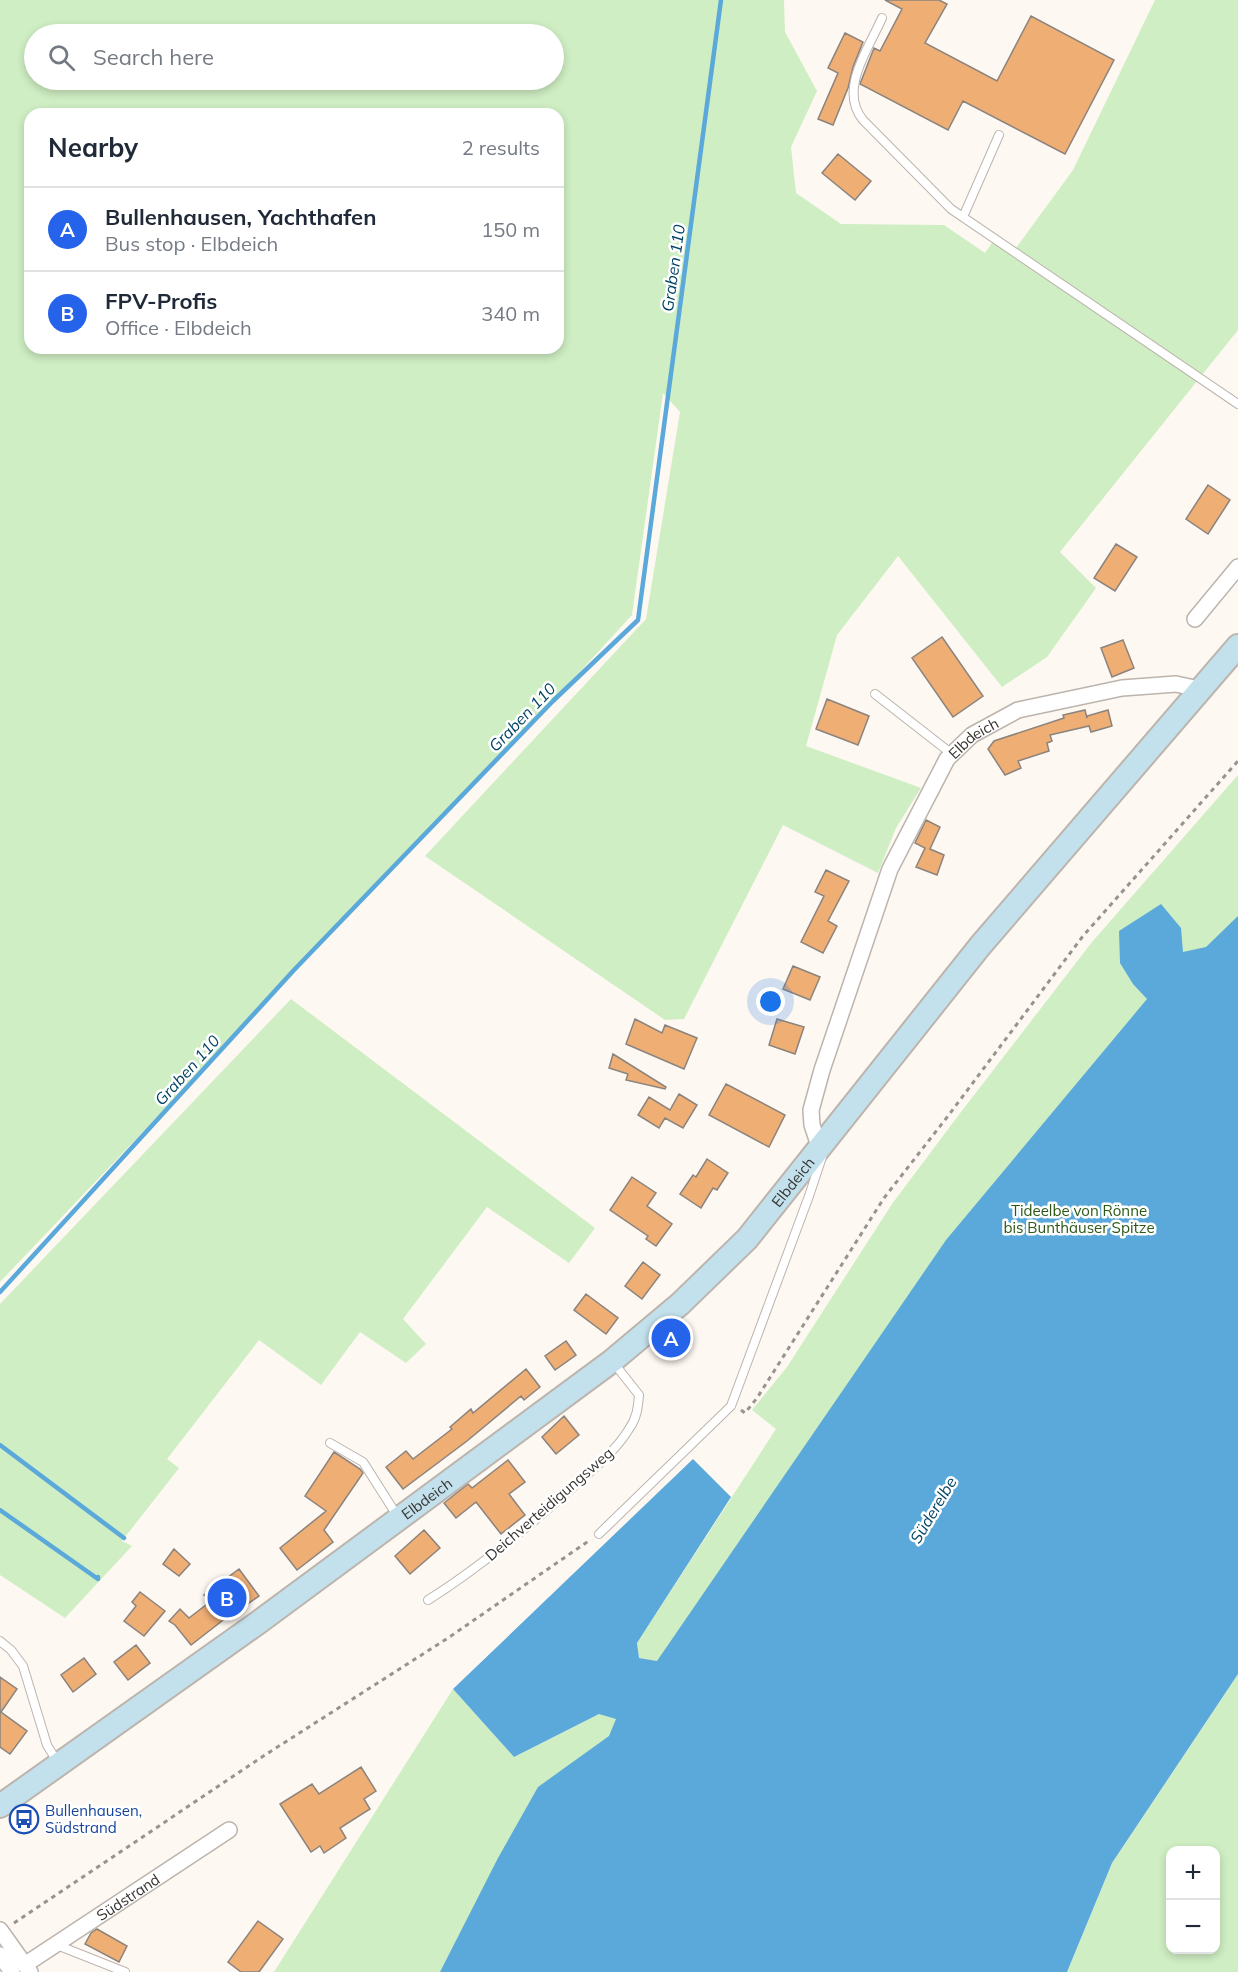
<!DOCTYPE html>
<meta charset="utf-8">
<style>
body{margin:0;font-family:Mulish,sans-serif;background:#f2f2f3;color:#1f2937}
.controls{position:absolute;right:18px;bottom:18px;display:grid;overflow:hidden;border-radius:12px;box-shadow:0 3px 9px #0003}
.controls button{width:54px;height:54px;display:grid;place-items:center;padding:0;border:0;border-bottom:2px solid #e0e1e3;background:#fff;color:#1f2937;font:30px sans-serif}
.you{position:absolute;left:771px;top:1002px;width:21px;height:21px;margin:-15px;border:4px solid #fff;border-radius:50%;background:#1a73e8;box-shadow:0 0 0 9px #1a73e833}
.badge{display:grid;place-items:center;width:39px;height:39px;border-radius:50%;background:#2563eb;color:#fff;font-size:20px;font-weight:700}
.pin{position:absolute;translate:-50% -50%;border:3px solid #fff;box-shadow:0 2px 6px #0006}
.list{margin:0;padding:0;list-style:none}
h2{display:flex;justify-content:space-between;align-items:center;height:78px;margin:0;padding:0 24px;font-size:26px}
h2 small{font-size:20px;font-weight:400;color:#747a83}
.list li{display:grid;grid-template-columns:39px 1fr auto;gap:18px;align-items:center;box-sizing:border-box;height:84px;padding:0 24px;border-top:2px solid #e0e1e3}
.list b{display:block;font-size:22px;white-space:nowrap}
.list p{margin:0;font-size:20px;white-space:nowrap;color:#747a83}
.list em{font-size:20px;font-style:normal;color:#747a83}
.icon{flex:none;width:33px;height:33px;fill:none;stroke:currentColor;stroke-width:2;stroke-linecap:round;stroke-linejoin:round}
.map{position:relative;flex:none;width:1238px;height:1972px;overflow:hidden}
.search{position:absolute;background:#fff;box-shadow:0 3px 9px #0003;left:24px;top:24px;width:540px;height:66px;display:flex;align-items:center;gap:15px;box-sizing:border-box;padding:0 21px;border-radius:33px;color:#747a83;font-size:22px}
.panel{position:absolute;background:#fff;box-shadow:0 3px 9px #0003;left:24px;top:108px;width:540px;height:246px;border-radius:18px}
.map>svg:first-child{display:block}
.green{fill:#cfeec3;fill-rule:evenodd}
.water{fill:#5ba8da}
.lines{fill:none;stroke-linecap:round;stroke-linejoin:round}
.stream{stroke:#5ba8da;stroke-width:4.5}
.building{fill:#efae74;stroke:#8b837d;stroke-width:1.5}
.lane-casing{stroke:#bcb4ad;stroke-width:10}
.street-casing{stroke:#bcb4ad;stroke-width:18}
.secondary-casing{stroke:#bcb4ad;stroke-width:26}
.path{stroke:#98938f;stroke-width:3;stroke-dasharray:4.5 4.5;stroke-linecap:butt}
.lane{stroke:#fff;stroke-width:8}
.street{stroke:#fff;stroke-width:15}
.secondary{stroke:#c3e1ec;stroke-width:22}
.labels{text-anchor:middle;dominant-baseline:central;stroke-width:5;stroke-linejoin:round;paint-order:stroke}
.street-label{font-size:15px;fill:#373331;stroke:#fff}
.park-label{font-size:15px;fill:#2b5815;stroke:#fff}
.transit-label{font-size:15px;fill:#164399;stroke:#fff;text-anchor:start}
.water-label{font-size:16px;font-style:italic;fill:#014365;stroke:#fff}
</style>
<div class="map">
<svg width="1238" height="1972" viewBox="0 0 1238 1972">
<rect width="100%" height="100%" fill="#fef8f2"/>
<path class="green" d="M 0,0 L 784,0 L 785,32 L 817,91 L 791,147 L 796,193 L 841,224 L 944,225 L 985,253 L 997,235 L 1016,248 L 1073,170 L 1155,0 L 1238,0 L 1238,330 L 1060,552 L 1096,588 L 1047,657 L 1002,687 L 898,556 L 837,635 L 806,746 L 921,788 L 896,828 L 878,873 L 783,825 L 684,1019 L 665,1020 L 425,856 L 646,619 L 680,412 L 663,393 L 632,615 L 553,701 L 0,1282 ZM 34,34 L 554,34 L 554,80 L 34,80 ZM 30,114 L 558,114 L 558,348 L 30,348 Z
M 1238,775 L 1238,1280 L 798,1972 L 274,1972 L 453,1689 L 514,1757 L 599,1714 L 656,1661 L 639,1658 L 637,1643 L 776,1429 L 752,1410 L 787,1367 L 892,1204 L 961,1112 L 1092,942 Z
M 291,999 L 595,1228 L 569,1263 L 487,1207 L 403,1319 L 426,1344 L 406,1363 L 360,1332 L 321,1385 L 259,1340 L 167,1459 L 179,1468 L 122,1541 L 132,1546 L 65,1618 L 0,1575 L 0,1304 Z
M 1238,1674 L 1238,1972 L 1067,1972 L 1112,1863 ZM 1170,1850 L 1216,1850 L 1216,1950 L 1170,1950 Z"/>
<path class="water" d="M 1161,904 L 1181,928 L 1183,952 L 1206,947 L 1238,916 L 1238,1674 L 1112,1863 L 1067,1972 L 440,1972 L 498,1858 L 538,1787 L 609,1736 L 616,1719 L 599,1714 L 514,1757 L 453,1689 L 693,1459 L 731,1497 L 637,1643 L 639,1658 L 657,1661 L 946,1240 L 1147,999 L 1133,984 L 1120,963 L 1119,931 Z"/>
<g class="lines">
<path class="stream" d="M 0,1292 L 294,970 L 553,701 L 638,620 L 721,0
M 0,1445 L 124,1538
M 0,1510 L 98,1579 L 98,1577"/>
</g>
<path class="building" d="M 885,0 L 939,0 L 947,4 L 925,43 L 997,81 L 1031,16 L 1114,60 L 1065,154 L 963,101 L 948,130 L 860,84 L 874,48 L 880,51 L 902,9 Z
M 845,33 L 863,42 L 853,67 L 848,88 L 833,125 L 818,119 L 838,73 L 828,68 Z
M 838,154 L 871,181 L 855,200 L 822,173 Z
M 1208,485 L 1230,500 L 1208,534 L 1186,519 Z
M 1116,544 L 1137,557 L 1115,591 L 1094,578 Z
M 942,637 L 983,696 L 953,717 L 912,658 Z
M 1123,640 L 1134,668 L 1112,677 L 1101,648 Z
M 827,699 L 869,716 L 858,745 L 816,729 Z
M 1085,710 L 1087,718 L 1087,716 L 1108,710 L 1112,726 L 1091,732 L 1089,726 L 1050,735 L 1052,741 L 1047,743 L 1049,751 L 1018,761 L 1021,768 L 1005,775 L 988,749 L 994,741 L 1064,718 L 1063,715 Z
M 926,820 L 940,827 L 930,849 L 944,855 L 937,875 L 916,867 L 925,848 L 915,843 Z
M 826,870 L 849,881 L 828,921 L 837,926 L 823,953 L 801,942 L 824,896 L 815,892 Z
M 793,966 L 820,977 L 810,1000 L 783,989 Z
M 635,1019 L 662,1033 L 665,1025 L 697,1038 L 684,1069 L 626,1044 Z
M 777,1019 L 804,1027 L 795,1054 L 769,1045 Z
M 613,1054 L 666,1087 L 665,1089 L 626,1080 L 628,1074 L 609,1068 Z
M 726,1084 L 785,1115 L 769,1147 L 709,1115 Z
M 679,1094 L 697,1105 L 683,1128 L 665,1118 L 659,1128 L 638,1115 L 649,1097 L 670,1110 Z
M 707,1159 L 728,1173 L 717,1190 L 713,1188 L 701,1208 L 680,1194 L 693,1175 L 696,1177 Z
M 632,1177 L 656,1193 L 647,1206 L 672,1224 L 656,1246 L 646,1239 L 648,1236 L 610,1210 Z
M 643,1262 L 660,1275 L 642,1299 L 625,1286 Z
M 586,1294 L 618,1318 L 606,1334 L 574,1310 Z
M 566,1341 L 576,1355 L 555,1370 L 545,1356 Z
M 526,1369 L 540,1387 L 524,1400 L 521,1396 L 467,1441 L 403,1489 L 386,1467 L 406,1451 L 413,1459 L 452,1429 L 450,1427 L 471,1409 L 473,1413 Z
M 564,1416 L 579,1435 L 556,1454 L 542,1437 Z
M 334,1452 L 360,1469 L 363,1473 L 324,1530 L 333,1542 L 297,1570 L 280,1548 L 326,1511 L 305,1496 Z
M 508,1460 L 525,1482 L 509,1494 L 525,1515 L 501,1534 L 476,1502 L 456,1518 L 444,1503 L 468,1484 L 472,1488 Z
M 424,1530 L 440,1548 L 410,1574 L 395,1556 Z
M 174,1549 L 190,1564 L 179,1576 L 163,1564 Z
M 239,1569 L 259,1596 L 232,1615 L 231,1614 L 191,1645 L 175,1625 L 169,1621 L 180,1609 L 189,1618 L 211,1601 L 204,1595 Z
M 140,1592 L 165,1611 L 144,1636 L 124,1621 L 136,1606 L 132,1602 Z
M 136,1645 L 150,1663 L 128,1680 L 114,1662 Z
M 84,1658 L 96,1674 L 73,1692 L 61,1675 Z
M 0,1677 L 17,1689 L 1,1712 L 27,1731 L 10,1754 L 0,1747 Z
M 361,1767 L 376,1791 L 364,1799 L 370,1809 L 340,1828 L 346,1838 L 324,1853 L 320,1846 L 311,1852 L 280,1804 L 312,1784 L 319,1794 Z
M 258,1921 L 283,1939 L 259,1972 L 241,1972 L 228,1962 Z
M 97,1929 L 127,1946 L 119,1962 L 85,1944 L 91,1933 Z"/>
<g class="lines">
<g class="lane-casing">
<path id="lane" d="M 882,18 C 869,48 838,90 863,120 L 951,209 L 1238,404
M 963,217 L 999,135
M 875,694 L 952,754
M 330,1443 L 363,1462 L 398,1517
M 599,1534 L 731,1406 L 809,1196 L 822,1157
M 428,1600 C 479,1568 527,1528 572,1488 C 592,1470 615,1452 629,1429 C 637,1418 638,1407 639,1395 L 613,1362
M 0,1641 L 11,1650 L 23,1666 L 47,1745 L 58,1763
M 57,1945 L 125,1972"/>
</g>
<g class="street-casing">
<g id="street">
<path d="M 1195,619 L 1238,567"/>
<path id="s1" d="M 820,1149 L 812,1125 L 811,1110 L 822,1070 L 890,869 L 947,759 L 972,735 L 1018,710 L 1122,688 L 1176,684 L 1199,689"/>
<path d="M 0,1930 L 30,1972"/>
<path d="M 0,1955 L 12,1972"/>
<path id="s2" d="M 26,1964 L 229,1830"/>
</g>
</g>
<g class="secondary-casing">
<g id="secondary">
<path id="s3" d="M 0,1806 L 259,1622 L 612,1361 L 680,1304 L 747,1239 L 980,946 L 1238,646"/>
</g>
</g>
<path class="path" d="M 741,1410 L 745,1413 L 757,1398 L 884,1198 L 948,1116 L 1083,936 L 1238,761
M 14,1923 L 265,1755 L 448,1638 L 590,1540"/>
<use href="#lane" class="lane"/>
<use href="#street" class="street"/>
<use href="#secondary" class="secondary"/>
</g>
<defs>
<g id="bus-ring" transform="scale(1.5)"><circle r="9.5" fill="#fff" stroke="#1a4fb4" stroke-width="1.5"/><path d="M-5-6H5V4H4V6H2V4H-2V6H-4V4H-5ZM-3.5-4V0h7V-4ZM-3.5 1.2v1.5H-2V1.2ZM2 1.2v1.5H3.5V1.2Z" fill="#1a4fb4"/></g>
</defs>
<g fill-rule="evenodd">
<use href="#bus-ring" x="24" y="1819"/>
</g>
<g class="labels">
<g class="street-label">
<text stroke="none"><textPath href="#s1" startOffset="452">Elbdeich</textPath></text>
<text stroke="none"><textPath href="#s3" startOffset="1012">Elbdeich</textPath></text>
<text stroke="none"><textPath href="#s3" startOffset="526">Elbdeich</textPath></text>
<text transform="translate(549 1504) rotate(-41)">Deichverteidigungsweg</text>
<text stroke="none"><textPath href="#s2" startOffset="122">Südstrand</textPath></text>
</g>
<g class="park-label">
<text x="1079" y="1210">Tideelbe von Rönne<tspan x="1079" dy="17">bis Bunthäuser Spitze</tspan></text>
</g>
<g class="transit-label">
<text x="45" y="1810">Bullenhausen,<tspan x="45" dy="17">Südstrand</tspan></text>
</g>
<g class="water-label">
<text transform="translate(673 268) rotate(-82)">Graben 110</text>
<text transform="translate(522 717) rotate(-46)">Graben 110</text>
<text transform="translate(187 1070) rotate(-48)">Graben 110</text>
<text transform="translate(933 1510) rotate(-59)">Süderelbe</text>
</g>
</g>
</svg>
<div class="controls">
<button>+</button>
<button>−</button>
</div>
<div class="you"></div>
<div class="pin badge" style="left:671px;top:1338px">A</div>
<div class="pin badge" style="left:227px;top:1598px">B</div>
<div class="search"><svg class="icon" aria-label="search" viewBox="0 0 24 24"><circle cx="10" cy="10" r="6"/><path d="M15 15l6 6"/></svg>Search here</div>
<section class="panel">
<h2>Nearby<small>2 results</small></h2>
<ul class="list">
<li><span class="badge">A</span><div><b>Bullenhausen, Yachthafen</b><p>Bus stop · Elbdeich</p></div><em>150 m</em></li>
<li><span class="badge">B</span><div><b>FPV-Profis</b><p>Office · Elbdeich</p></div><em>340 m</em></li>
</ul>
</section>
</div>
